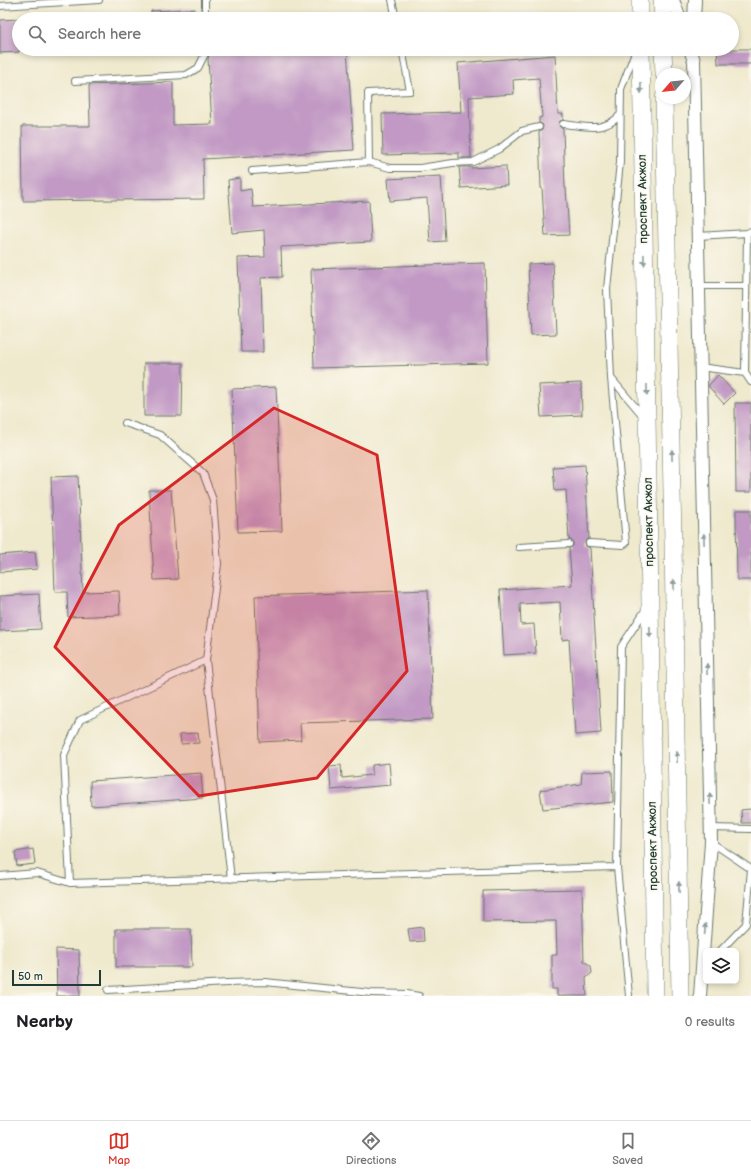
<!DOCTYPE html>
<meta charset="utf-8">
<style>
body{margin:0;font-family:"Balsamiq Sans",sans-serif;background:#f2f2f2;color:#202124}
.controls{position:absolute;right:12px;bottom:12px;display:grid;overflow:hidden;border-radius:6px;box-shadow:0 2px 6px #0003}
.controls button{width:36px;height:36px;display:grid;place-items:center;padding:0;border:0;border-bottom:1px solid #e0e0e0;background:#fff;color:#202124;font:20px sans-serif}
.compass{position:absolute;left:655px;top:68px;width:36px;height:36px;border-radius:50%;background:#fff;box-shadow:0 2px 6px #0003;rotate:242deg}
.scale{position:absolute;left:12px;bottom:10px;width:89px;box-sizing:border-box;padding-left:4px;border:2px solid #1f3d34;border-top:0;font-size:11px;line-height:14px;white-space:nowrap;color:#1f3d34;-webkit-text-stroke:3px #fbf7ec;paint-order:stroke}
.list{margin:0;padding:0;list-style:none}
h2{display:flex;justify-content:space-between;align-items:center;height:52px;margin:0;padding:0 16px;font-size:17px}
h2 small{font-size:13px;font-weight:400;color:#757577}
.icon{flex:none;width:22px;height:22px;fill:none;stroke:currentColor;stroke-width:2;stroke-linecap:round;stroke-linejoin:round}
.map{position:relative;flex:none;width:751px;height:996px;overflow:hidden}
.search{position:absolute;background:#fff;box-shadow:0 2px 6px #0003;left:12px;right:12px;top:12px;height:44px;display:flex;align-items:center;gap:10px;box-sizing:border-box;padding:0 14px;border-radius:22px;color:#757577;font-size:15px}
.sheet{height:124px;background:#fff}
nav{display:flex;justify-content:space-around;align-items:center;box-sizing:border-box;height:56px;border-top:1px solid #e0e0e0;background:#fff;font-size:11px;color:#757577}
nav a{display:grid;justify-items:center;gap:2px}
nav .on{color:#d93025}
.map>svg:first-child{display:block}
.building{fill:#c199c4}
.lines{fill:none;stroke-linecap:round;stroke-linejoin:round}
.lane-casing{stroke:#68796a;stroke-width:8}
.street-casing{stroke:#68796a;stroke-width:14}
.secondary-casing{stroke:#68796a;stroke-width:18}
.lane{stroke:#fff;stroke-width:6}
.street{stroke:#fff;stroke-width:12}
.secondary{stroke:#fff;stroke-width:17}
.oneway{fill:#8f9e9a}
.marked{fill:#d62828;fill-opacity:0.2;stroke:#d62828;stroke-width:3;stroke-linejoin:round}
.labels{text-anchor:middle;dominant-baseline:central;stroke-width:3;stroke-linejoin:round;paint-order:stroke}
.street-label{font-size:12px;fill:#1f3d34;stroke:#fbf7ec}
</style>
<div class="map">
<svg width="751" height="996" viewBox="0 0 751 996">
<rect width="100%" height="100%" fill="#fbf7ec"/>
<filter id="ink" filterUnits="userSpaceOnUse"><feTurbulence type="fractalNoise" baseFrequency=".025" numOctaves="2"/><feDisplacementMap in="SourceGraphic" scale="8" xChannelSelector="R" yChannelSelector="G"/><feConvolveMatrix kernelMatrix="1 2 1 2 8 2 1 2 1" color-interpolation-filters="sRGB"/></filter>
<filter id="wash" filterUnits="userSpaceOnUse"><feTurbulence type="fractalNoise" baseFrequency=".012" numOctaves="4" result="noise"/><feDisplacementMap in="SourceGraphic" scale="16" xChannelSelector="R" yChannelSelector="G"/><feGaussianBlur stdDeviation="0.9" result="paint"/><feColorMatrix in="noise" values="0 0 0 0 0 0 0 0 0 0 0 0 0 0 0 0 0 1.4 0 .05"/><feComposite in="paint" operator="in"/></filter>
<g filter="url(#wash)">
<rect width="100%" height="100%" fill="#efe9cd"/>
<g id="blocks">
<path class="building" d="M 195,9 L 195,19 L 151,19 L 151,11 Z
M 19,19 L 19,52 L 0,53 L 0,20 Z
M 210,49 L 347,49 L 354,150 L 203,159 L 204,199 L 23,201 L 22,126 L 90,126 L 89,85 L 173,82 L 173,125 L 212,124 L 208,59 L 210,53 Z
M 717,49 L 751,49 L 751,64 L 718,64 Z
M 555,55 L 558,114 L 563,114 L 563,120 L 560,121 L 559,124 L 560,127 L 563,129 L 565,188 L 566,188 L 569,235 L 545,236 L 542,188 L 541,188 L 539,132 L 542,130 L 543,126 L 542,124 L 539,123 L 539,118 L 542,117 L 539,78 L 513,80 L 514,94 L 469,97 L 471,158 L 459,158 L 459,153 L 383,155 L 382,114 L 461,112 L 458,63 Z
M 506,166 L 507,185 L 461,188 L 459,167 L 471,167 L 471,168 Z
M 441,176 L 445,241 L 430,242 L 427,198 L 390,201 L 388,179 Z
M 240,178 L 240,191 L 251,189 L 253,207 L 369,201 L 371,242 L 281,247 L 282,277 L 261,278 L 263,352 L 241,352 L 238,258 L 265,257 L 264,230 L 232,233 L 228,180 Z
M 485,263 L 488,363 L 314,368 L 311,269 Z
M 553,263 L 556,334 L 531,335 L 528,264 Z
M 144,363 L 183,363 L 182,416 L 144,416 Z
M 718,375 L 735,393 L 724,404 L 709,387 L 709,385 Z
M 581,383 L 582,415 L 541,417 L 539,385 Z
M 276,387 L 282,531 L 238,532 L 232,389 Z
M 735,403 L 751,403 L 751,492 L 736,492 Z
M 585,465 L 589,539 L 586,540 L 585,543 L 586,546 L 590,548 L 601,733 L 575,735 L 569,639 L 562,640 L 560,602 L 520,604 L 521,625 L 534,624 L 536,653 L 504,655 L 500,590 L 572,585 L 569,548 L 573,546 L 573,543 L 571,540 L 569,540 L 566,490 L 555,491 L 553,467 Z
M 78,476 L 83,592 L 119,591 L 120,615 L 68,617 L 67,592 L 55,592 L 51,477 Z
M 149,490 L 171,490 L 178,579 L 154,580 Z
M 736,510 L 751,510 L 751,580 L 737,580 Z
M 35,552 L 37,569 L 0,572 L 0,555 Z
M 428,590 L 433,719 L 300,723 L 301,740 L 260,742 L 255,596 Z
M 39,594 L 41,629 L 0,631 L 0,596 Z
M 198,733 L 199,743 L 181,744 L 180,734 Z
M 389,763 L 391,785 L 331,790 L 329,766 L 341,765 L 342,778 L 372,775 L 372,765 Z
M 612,771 L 613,802 L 543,809 L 540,790 L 581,784 L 582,772 Z
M 201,773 L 203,798 L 91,806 L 90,781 Z
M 751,809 L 751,823 L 742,823 L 741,810 Z
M 33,849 L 35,864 L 17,866 L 15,852 Z
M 582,889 L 584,961 L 591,966 L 592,973 L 586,978 L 587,996 L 557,996 L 557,989 L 552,989 L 552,955 L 557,955 L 556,921 L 483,922 L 483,891 Z
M 423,927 L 424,941 L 410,942 L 408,929 Z
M 116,929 L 191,929 L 192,967 L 116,967 Z
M 56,949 L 79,950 L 80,996 L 57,996 Z"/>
</g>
</g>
<g filter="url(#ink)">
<use href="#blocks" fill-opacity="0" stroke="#68796a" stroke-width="1"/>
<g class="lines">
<g class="lane-casing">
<path id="lane" d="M 205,0 L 205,19
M 392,0 L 396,19
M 0,6 L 99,0
M 635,52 L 621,89 L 620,162 L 607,289 L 611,378 L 643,416
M 75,81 L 186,75 L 198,68 L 206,52 L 205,49
M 563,124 C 585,126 604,133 620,115
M 369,162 L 390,168 L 420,168 L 453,163 L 473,162 L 499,149 L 522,131 L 539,127
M 252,171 L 369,162 L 368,93 L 410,91 L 402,49
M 698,236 L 747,233 L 751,231
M 699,286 L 746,286
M 700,367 L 745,373 L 751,382
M 745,373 L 747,233
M 125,423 L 160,435 L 203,473 L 213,500 L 218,564 L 206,660 L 231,879
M 589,543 L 623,545 L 626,543 L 611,378
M 519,547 L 569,544
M 711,828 L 751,829
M 711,842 L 751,869 L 746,924 L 720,951
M 0,876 L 37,873 L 70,883 L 617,867
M 70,883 L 64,755 L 80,720 L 206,660
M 108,990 L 227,983 L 265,982 L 371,993 L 407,994 L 419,996
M 629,996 L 617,867 L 621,647 L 646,609"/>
</g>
<g class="street-casing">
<path id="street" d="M 673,0 L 680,19
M 694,19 L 695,0
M 690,49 L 694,61 L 711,842 L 700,996"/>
</g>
<g class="secondary-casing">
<path id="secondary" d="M 640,0 L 640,19
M 662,0 L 663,19
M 641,49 L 650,602 L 655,996
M 663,49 L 664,74
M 664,98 L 673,541 L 680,996"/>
</g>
<use href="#lane" class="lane"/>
<use href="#street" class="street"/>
<use href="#secondary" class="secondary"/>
</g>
<defs><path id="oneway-solid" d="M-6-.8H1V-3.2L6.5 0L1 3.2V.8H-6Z"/></defs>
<g class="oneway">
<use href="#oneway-solid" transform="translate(641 88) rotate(89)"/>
<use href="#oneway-solid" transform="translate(644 260) rotate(89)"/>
<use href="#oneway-solid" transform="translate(647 390) rotate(89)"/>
<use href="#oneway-solid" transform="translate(672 455) rotate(-91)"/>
<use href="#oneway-solid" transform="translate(704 539) rotate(-91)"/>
<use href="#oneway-solid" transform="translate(674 585) rotate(-91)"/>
<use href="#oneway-solid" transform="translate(650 632) rotate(89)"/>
<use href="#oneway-solid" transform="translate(707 669) rotate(-91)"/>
<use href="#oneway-solid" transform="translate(677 757) rotate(-91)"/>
<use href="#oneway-solid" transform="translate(710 799) rotate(-91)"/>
<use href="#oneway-solid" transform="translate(679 887) rotate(-91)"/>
<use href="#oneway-solid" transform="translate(705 929) rotate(-86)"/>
</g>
</g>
<path class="marked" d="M 274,408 L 377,455 L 407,671 L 317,778 L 199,796 L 55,647 L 119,525 Z"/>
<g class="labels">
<g class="street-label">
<text transform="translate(643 199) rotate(-91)">проспект Акжол</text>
<text transform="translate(649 522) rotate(-91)">проспект Акжол</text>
<text transform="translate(653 846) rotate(-91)">проспект Акжол</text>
</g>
</g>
</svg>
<div class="controls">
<button><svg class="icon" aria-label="layers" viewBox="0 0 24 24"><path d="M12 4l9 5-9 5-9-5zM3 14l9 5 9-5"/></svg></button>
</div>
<svg class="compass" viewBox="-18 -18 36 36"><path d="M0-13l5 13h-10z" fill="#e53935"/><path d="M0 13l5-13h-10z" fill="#757577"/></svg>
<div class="scale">50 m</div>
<div class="search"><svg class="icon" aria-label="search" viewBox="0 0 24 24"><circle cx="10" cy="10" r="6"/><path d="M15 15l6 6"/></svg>Search here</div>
</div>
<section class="sheet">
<h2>Nearby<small>0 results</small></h2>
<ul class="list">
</ul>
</section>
<nav>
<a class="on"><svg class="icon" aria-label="map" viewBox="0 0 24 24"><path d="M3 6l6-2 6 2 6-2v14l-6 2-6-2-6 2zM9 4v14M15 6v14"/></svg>Map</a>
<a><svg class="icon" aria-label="directions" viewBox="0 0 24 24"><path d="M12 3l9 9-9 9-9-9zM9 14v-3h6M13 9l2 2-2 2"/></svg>Directions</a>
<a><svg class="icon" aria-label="saved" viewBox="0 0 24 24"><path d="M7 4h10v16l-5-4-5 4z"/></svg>Saved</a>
</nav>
